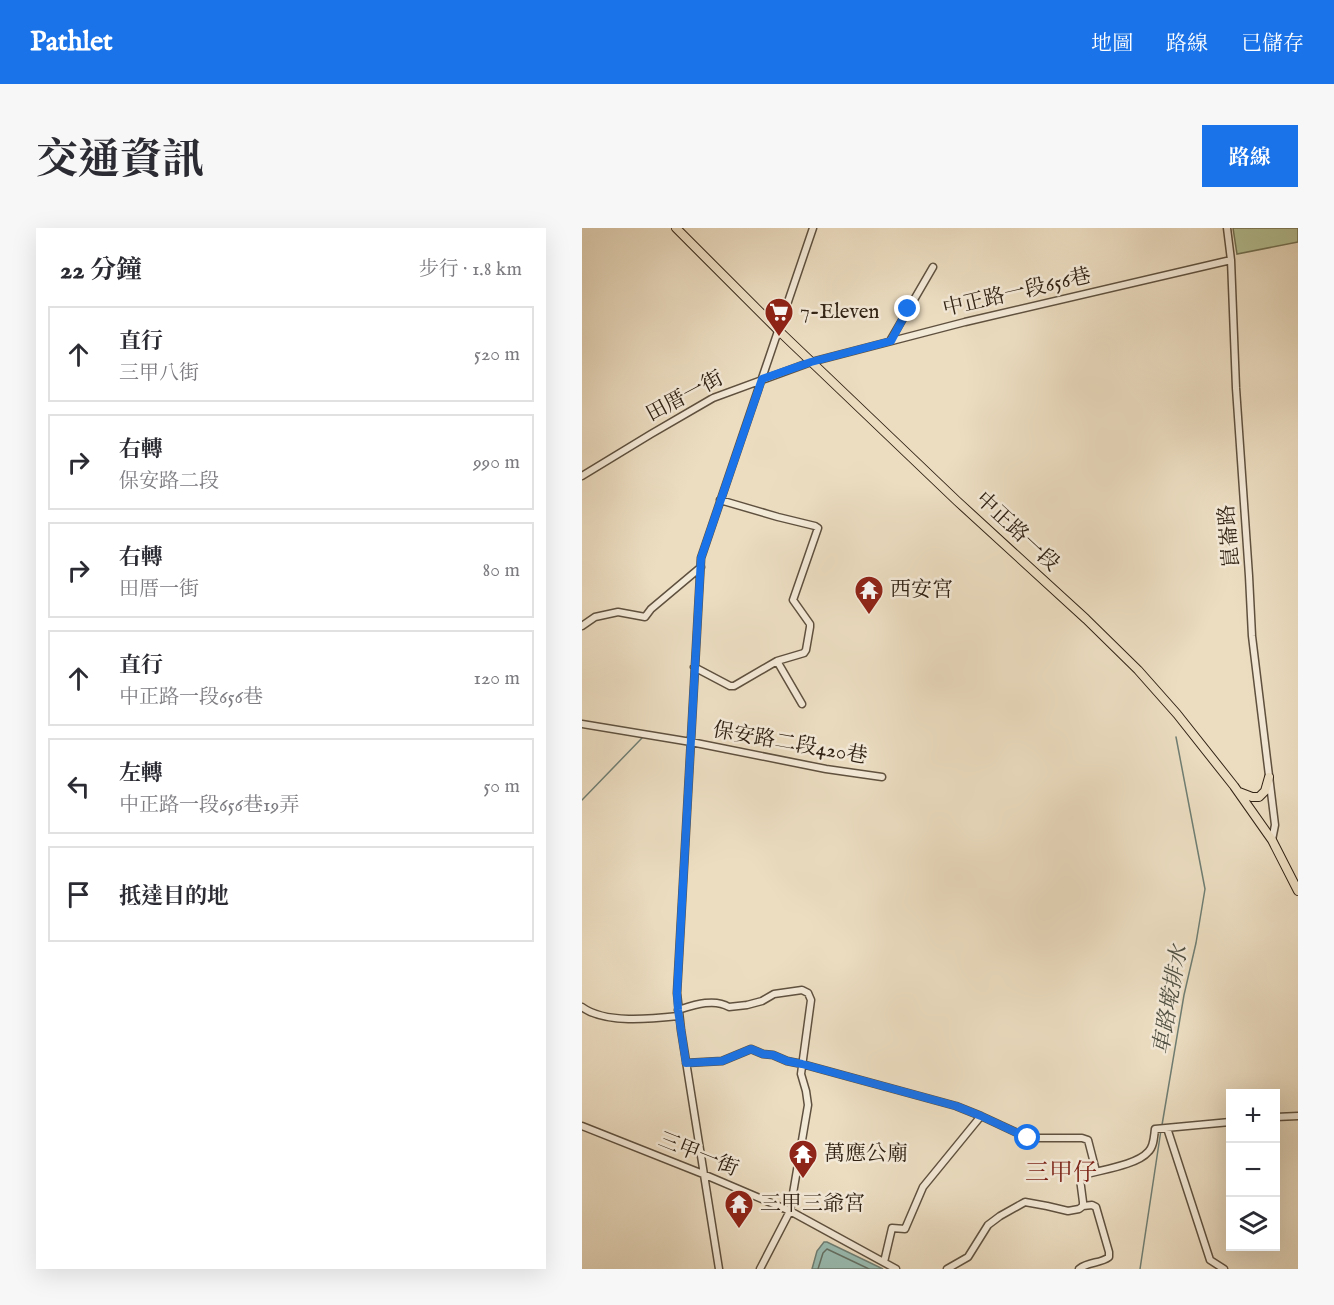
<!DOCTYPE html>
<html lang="zh-TW">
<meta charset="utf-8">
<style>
body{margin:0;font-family:"IM FELL English","Noto Serif TC",serif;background:#f7f7f7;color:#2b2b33}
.controls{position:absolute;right:18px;bottom:18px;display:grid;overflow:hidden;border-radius:0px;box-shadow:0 6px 24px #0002}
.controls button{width:54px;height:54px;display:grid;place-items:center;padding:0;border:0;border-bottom:2px solid #e1e1e2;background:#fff;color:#2b2b33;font:30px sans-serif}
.stop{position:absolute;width:18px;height:18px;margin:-14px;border:4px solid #1a73e8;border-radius:50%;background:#fff}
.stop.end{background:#1a73e8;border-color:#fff;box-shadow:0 2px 6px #0008}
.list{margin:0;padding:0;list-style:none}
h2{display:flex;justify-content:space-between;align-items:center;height:78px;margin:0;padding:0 24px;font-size:26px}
h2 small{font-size:20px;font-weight:400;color:#7c7c81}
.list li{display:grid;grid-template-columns:39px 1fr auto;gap:18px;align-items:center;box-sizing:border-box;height:96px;margin:0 12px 12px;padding:0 12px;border:2px solid #e1e1e2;border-radius:0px}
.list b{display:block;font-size:22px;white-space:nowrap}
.list p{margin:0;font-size:20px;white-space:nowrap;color:#7c7c81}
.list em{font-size:20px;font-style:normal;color:#7c7c81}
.icon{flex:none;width:33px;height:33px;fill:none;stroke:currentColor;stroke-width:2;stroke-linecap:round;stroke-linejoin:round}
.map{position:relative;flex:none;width:716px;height:1041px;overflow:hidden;border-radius:0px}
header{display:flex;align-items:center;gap:36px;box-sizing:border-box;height:84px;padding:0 30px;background:#1a73e8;color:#fff}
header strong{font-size:28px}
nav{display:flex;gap:33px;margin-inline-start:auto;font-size:21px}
.intro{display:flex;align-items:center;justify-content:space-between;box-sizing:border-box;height:144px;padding:0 36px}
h1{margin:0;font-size:42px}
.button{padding:15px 27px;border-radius:0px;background:#1a73e8;color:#fff;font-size:21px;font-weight:700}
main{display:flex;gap:36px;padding:0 36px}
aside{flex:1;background:#fff;border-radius:0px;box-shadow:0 6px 24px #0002}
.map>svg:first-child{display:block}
.green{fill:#b5c295;stroke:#727254;stroke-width:1.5}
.water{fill:#99bcb2;stroke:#6f7e73;stroke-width:1.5}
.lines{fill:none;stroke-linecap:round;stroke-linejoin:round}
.shore{stroke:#646f63;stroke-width:1.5}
.stream{stroke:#6f7e73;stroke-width:1.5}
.minor-casing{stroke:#5f513f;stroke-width:9}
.major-casing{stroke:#302214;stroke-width:10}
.minor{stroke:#f3e9d7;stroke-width:6}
.major{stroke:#ecddc1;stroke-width:8}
.route{stroke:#1a73e8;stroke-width:8}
.labels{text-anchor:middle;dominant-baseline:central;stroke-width:5;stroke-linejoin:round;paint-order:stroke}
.street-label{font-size:21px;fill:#302214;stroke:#f3e9d7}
.poi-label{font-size:21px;fill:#302214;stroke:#f3e9d7;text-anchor:start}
.water-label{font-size:22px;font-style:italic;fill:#505043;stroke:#f3e9d7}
.quarter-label{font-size:24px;fill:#7a1f14;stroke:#f3e9d7}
</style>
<header>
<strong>Pathlet</strong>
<nav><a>地圖</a><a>路線</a><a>已儲存</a></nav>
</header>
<div class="intro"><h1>交通資訊</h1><a class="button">路線</a></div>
<main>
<aside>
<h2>22 分鐘<small>步行 · 1.8 km</small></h2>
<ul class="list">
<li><svg class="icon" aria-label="ahead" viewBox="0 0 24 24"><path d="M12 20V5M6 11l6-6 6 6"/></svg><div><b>直行</b><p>三甲八街</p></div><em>520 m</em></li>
<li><svg class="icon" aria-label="right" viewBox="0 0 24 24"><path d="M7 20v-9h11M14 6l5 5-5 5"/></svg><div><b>右轉</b><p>保安路二段</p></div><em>990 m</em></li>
<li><svg class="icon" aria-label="right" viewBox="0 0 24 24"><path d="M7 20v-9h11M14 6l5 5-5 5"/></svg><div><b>右轉</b><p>田厝一街</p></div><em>80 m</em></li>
<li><svg class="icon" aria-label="ahead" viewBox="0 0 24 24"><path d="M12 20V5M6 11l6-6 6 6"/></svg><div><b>直行</b><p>中正路一段656巷</p></div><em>120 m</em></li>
<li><svg class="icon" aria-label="left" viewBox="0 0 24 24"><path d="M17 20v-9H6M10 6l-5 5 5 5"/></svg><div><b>左轉</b><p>中正路一段656巷19弄</p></div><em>50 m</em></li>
<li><svg class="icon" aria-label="arrive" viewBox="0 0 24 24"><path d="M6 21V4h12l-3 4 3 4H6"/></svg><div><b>抵達目的地</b></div></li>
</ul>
</aside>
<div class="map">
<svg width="716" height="1041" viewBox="0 0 716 1041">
<rect width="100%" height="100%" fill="#ecddc1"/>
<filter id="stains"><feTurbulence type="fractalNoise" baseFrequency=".00333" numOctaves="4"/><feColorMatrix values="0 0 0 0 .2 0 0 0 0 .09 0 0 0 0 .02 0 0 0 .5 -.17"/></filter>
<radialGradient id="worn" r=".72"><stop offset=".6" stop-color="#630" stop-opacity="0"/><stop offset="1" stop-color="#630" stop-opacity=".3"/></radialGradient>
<path class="green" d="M 651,0 L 716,0 L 716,14 L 655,26 Z"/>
<path class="water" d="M 242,1014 L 245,1014 L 301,1041 L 230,1041 L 235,1023 Z"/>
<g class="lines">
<path class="shore" d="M 236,1041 L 241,1025 L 245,1021 L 287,1041"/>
<path class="stream" d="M 0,572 L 60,510
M 580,897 L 602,767 L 614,715 L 623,661 L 594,509
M 558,1041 L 579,902"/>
<g class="minor-casing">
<path id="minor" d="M 645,0 L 649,32 L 654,160 L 667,348 L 670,408 L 693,597 L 690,612
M 308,113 L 351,39
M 0,248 L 69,206 L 131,170 L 229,134 L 383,94 L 649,32
M 0,398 L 13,389 L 36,384 L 63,389 L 69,381 L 119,339
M 195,433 L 220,476
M 112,439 L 148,458 L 152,458 L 195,433 L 222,425 L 224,422 L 228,399 L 228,396 L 211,372 L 236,300 L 233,298 L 196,289 L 138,272
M 0,496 L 109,514 L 244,541 L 300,549
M 0,779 C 23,796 69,791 97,788
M 96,782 C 112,777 132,770 147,779 L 165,777 L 180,773 L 192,766 L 220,762 L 226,765 L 229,772 L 219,846 L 224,863 L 226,877 L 208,983 L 178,1041
M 104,835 L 140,833 L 169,821 L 181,826 L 191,827 L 205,833 L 220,836 L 374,878 L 399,888 L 446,910 L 500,910 L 506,912 L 514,943
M 694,889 L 716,888
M 0,898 L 121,946 L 208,983 L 314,1041
M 585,900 L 628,1032 L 642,1041
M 302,1034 L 310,1000 L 323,1001 L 341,959 L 399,888
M 137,1041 L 99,802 L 95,765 L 119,330 L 231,0
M 365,1041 L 386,1029 L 406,997 L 418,988 L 443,974 L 465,978 L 486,983 L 497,981 L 501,978 L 501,974 L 498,951 L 502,947 C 518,942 555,937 566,924 C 572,919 572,908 573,901 L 648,894
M 497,1041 C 507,1033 518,1036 527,1029 L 527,1024 L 514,979 L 510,977 L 501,978"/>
</g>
<g class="major-casing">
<path id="major" d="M 94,0 L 196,102 L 375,273 L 504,391 L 556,442 L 595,486 L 652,558 L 690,612 L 716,663
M 657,564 L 670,569 L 677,569 L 683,563 L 687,549"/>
</g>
<use href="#minor" class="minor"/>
<use href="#major" class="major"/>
</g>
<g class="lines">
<path class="route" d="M 326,81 L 309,113 L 229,134 L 180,151 L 119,330 L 95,765 L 96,782 L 104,835 L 140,833 L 169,821 L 181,826 L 191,827 L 205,833 L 220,836 L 374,878 L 399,888 L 446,910"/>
</g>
<defs>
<g id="supermarket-pin" transform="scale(1.5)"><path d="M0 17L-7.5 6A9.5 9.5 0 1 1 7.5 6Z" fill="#8f2418" stroke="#f3e9d7"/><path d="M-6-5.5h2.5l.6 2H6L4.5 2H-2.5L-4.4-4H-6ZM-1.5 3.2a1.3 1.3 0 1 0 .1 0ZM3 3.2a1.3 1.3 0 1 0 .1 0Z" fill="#fff"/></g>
<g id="temple-pin" transform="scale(1.5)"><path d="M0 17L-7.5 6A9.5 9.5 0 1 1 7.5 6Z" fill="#8f2418" stroke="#f3e9d7"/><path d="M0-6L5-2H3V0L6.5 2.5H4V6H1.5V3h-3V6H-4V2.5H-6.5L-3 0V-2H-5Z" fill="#fff"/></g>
</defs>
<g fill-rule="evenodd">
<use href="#supermarket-pin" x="197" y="84"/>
<use href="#temple-pin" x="287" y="362"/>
<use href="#temple-pin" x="221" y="926"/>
<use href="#temple-pin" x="157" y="976"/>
</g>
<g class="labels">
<g class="street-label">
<text transform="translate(435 65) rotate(-13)">中正路一段656巷</text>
<text transform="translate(103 169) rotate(-28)">田厝一街</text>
<text transform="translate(435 304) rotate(43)">中正路一段</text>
<text transform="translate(648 308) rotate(-95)">崑崙路</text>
<text transform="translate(208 516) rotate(10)">保安路二段420巷</text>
<text transform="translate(116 927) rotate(22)">三甲一街</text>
</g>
<g class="poi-label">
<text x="218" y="84">7-Eleven</text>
<text x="308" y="362">西安宮</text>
<text x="242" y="926">萬應公廟</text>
<text x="178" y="976">三甲三爺宮</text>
</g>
<g class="water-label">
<text transform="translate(589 772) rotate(-80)">車路墘排水</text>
</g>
<g class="quarter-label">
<text x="479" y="945">三甲仔</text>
</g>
</g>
<rect width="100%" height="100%" filter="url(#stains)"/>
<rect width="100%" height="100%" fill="url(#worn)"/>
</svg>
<div class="controls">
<button>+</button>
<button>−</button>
<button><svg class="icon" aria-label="layers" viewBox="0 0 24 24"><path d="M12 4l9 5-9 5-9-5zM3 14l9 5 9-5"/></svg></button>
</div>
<div class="stop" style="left:446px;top:910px"></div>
<div class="stop end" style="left:326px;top:81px"></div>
</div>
</main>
